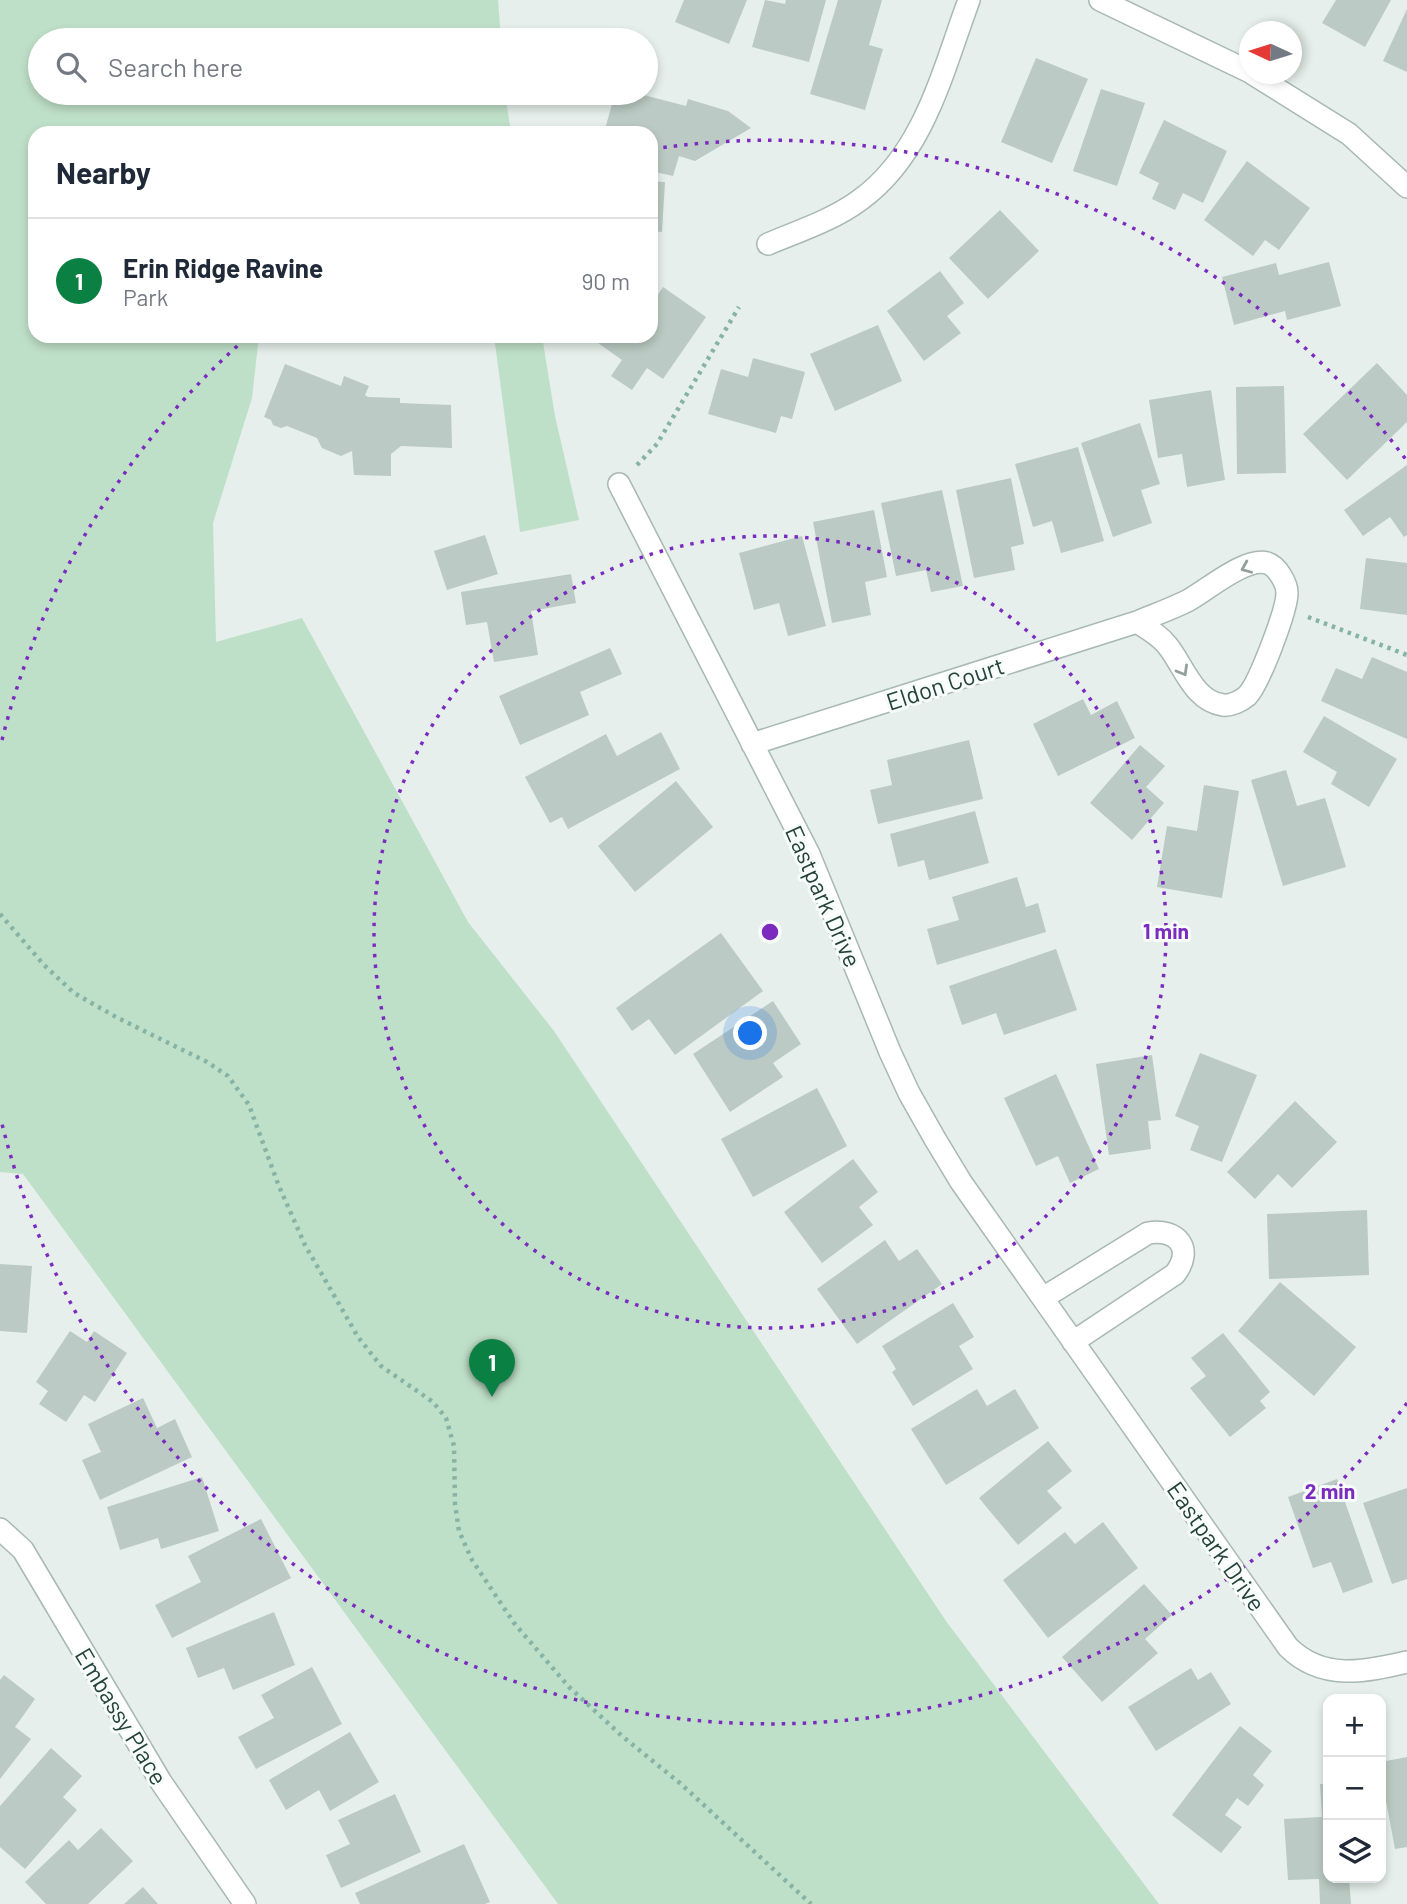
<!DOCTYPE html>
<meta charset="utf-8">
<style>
body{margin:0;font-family:Barlow,sans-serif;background:#f2f2f3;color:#1f2937}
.controls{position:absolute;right:21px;bottom:21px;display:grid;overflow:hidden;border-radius:14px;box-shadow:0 4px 10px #0003}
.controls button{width:63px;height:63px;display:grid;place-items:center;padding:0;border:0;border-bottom:2px solid #e0e1e3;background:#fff;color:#1f2937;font:35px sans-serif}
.compass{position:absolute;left:1239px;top:21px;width:63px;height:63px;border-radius:50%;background:#fff;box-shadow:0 4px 10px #0003;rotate:274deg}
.you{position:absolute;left:751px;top:1034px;width:24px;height:24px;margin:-18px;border:5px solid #fff;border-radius:50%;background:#1a73e8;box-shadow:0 0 0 10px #1a73e833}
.badge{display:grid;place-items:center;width:46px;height:46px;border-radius:50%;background:#0b8043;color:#fff;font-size:23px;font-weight:700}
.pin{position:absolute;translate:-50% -58px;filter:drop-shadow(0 2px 4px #0008)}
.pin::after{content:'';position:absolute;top:37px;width:24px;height:21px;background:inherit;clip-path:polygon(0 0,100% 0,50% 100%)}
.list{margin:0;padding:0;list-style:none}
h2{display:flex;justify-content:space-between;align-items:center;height:91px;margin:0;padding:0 28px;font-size:30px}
h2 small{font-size:23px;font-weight:400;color:#747a83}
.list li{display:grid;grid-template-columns:46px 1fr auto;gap:21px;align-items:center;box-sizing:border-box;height:126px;padding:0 28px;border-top:2px solid #e0e1e3}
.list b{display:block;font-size:26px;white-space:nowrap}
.list p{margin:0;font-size:23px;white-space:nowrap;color:#747a83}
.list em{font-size:23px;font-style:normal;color:#747a83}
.icon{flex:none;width:38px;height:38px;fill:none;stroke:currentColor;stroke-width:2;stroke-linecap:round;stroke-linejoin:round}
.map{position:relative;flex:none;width:1407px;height:1904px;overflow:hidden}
.search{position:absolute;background:#fff;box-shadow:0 4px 10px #0003;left:28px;top:28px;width:630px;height:77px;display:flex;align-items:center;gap:18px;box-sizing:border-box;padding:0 24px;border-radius:38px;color:#747a83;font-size:26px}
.panel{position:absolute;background:#fff;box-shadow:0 4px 10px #0003;left:28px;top:126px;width:630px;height:217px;border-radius:21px}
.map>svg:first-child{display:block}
.green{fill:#bfe0c8}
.building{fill:#bbcac4}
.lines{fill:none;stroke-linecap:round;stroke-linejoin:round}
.minor-casing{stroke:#a8b8b2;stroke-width:24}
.path{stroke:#86b3a5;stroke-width:4.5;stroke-dasharray:3.5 5;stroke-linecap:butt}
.minor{stroke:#fff;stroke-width:21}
.oneway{stroke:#92a09c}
.ring{fill:none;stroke:#7b2cbf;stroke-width:3.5;stroke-dasharray:3.5 7}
.labels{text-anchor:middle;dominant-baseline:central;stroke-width:6;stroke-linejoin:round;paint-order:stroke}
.street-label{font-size:24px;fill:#24423a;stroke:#f7fbf9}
.centre{fill:#7b2cbf;stroke:#f7fbf9;stroke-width:3.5}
.ring-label{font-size:21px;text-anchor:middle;font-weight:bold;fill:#7b2cbf;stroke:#f7fbf9;stroke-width:6;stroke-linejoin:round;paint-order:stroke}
</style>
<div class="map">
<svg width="1407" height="1904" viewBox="0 0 1407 1904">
<rect width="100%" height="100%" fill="#e6efeb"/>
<path class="green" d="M 0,0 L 498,0 L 501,40 L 40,40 L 40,93 L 505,93 L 511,133 L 35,133 L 35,336 L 259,336 L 252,398 L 213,523 L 216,642 L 302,618 L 468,922 L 554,1031 L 946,1621 L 1159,1904 L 558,1904 L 23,1174 L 0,1172 Z
M 494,336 L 542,336 L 555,416 L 579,520 L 520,532 Z"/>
<path class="building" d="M 684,0 L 747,0 L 729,44 L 675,22 Z
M 765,0 L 785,4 L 786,0 L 826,0 L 809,62 L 752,47 Z
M 838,0 L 882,0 L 869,45 L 883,49 L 865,110 L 810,94 Z
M 1336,0 L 1391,0 L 1365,47 L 1322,23 Z
M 1407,9 L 1407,72 L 1383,61 Z
M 1036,58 L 1088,79 L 1052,163 L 1001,142 Z
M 1101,89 L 1145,103 L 1117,186 L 1073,171 Z
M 615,93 L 636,93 L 686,106 L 688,99 L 728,111 L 751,128 L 695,161 L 679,156 L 673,176 L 651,171 L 651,133 L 604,133 Z
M 1164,120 L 1227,151 L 1203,203 L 1183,193 L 1175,210 L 1152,199 L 1159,183 L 1139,173 Z
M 1247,161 L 1310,208 L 1279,250 L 1265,240 L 1253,256 L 1204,220 Z
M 651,181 L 665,182 L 662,232 L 651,231 Z
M 1000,210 L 1039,251 L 988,299 L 949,258 Z
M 1329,262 L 1341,306 L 1287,320 L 1285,311 L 1234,325 L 1222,277 L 1276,263 L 1279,275 Z
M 940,271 L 964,303 L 947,316 L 961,333 L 924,361 L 887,311 Z
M 663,287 L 706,317 L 663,379 L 647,368 L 632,390 L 611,376 L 622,360 L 588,336 L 651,336 L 651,301 L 653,302 Z
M 878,325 L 902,381 L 835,411 L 810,354 Z
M 753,358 L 805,372 L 792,419 L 781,416 L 776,433 L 708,414 L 721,369 L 748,377 Z
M 1377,363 L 1407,395 L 1407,422 L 1347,480 L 1303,434 Z
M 285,364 L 341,386 L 344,376 L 369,386 L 365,395 L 368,397 L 400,398 L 400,403 L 451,405 L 452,448 L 401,446 L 391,454 L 391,476 L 354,475 L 352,451 L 341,456 L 322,448 L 317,438 L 287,426 L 281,428 L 273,425 L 271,420 L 264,417 Z
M 1284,386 L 1286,473 L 1237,474 L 1236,387 Z
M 1211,390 L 1225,480 L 1187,487 L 1182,454 L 1158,458 L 1149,400 Z
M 1140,423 L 1160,484 L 1141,490 L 1152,523 L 1113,537 L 1081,443 Z
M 1078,447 L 1104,541 L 1061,553 L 1052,521 L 1033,527 L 1015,464 Z
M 1407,465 L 1407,535 L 1404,537 L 1390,517 L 1363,536 L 1344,510 Z
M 1011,478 L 1024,544 L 1011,547 L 1015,570 L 974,578 L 956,490 Z
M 942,490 L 963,586 L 931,592 L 926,570 L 896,576 L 881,503 Z
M 874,510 L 887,577 L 865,582 L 871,615 L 832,623 L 813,522 Z
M 485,535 L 498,574 L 447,590 L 434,551 Z
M 802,536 L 826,626 L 788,636 L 779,603 L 754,610 L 739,553 Z
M 1366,558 L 1407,563 L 1407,615 L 1360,609 Z
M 571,574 L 576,603 L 531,611 L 538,655 L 494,662 L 487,622 L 466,625 L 461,592 Z
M 610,648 L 622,674 L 580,692 L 589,715 L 520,745 L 499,696 Z
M 1372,657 L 1407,672 L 1407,739 L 1321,701 L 1336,668 L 1362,679 Z
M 1083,699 L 1091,715 L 1117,701 L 1135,738 L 1058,776 L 1033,724 Z
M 1324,716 L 1397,759 L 1369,807 L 1331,784 L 1337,772 L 1303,752 Z
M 661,732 L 680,769 L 568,829 L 562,817 L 550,823 L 525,777 L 606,734 L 617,756 Z
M 969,740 L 983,799 L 878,824 L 870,790 L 892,785 L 887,760 Z
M 1140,745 L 1165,766 L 1146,787 L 1164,803 L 1132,840 L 1090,803 Z
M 1286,770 L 1297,806 L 1325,798 L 1346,867 L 1283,886 L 1251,780 Z
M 676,781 L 713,827 L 635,892 L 598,846 Z
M 1204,785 L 1239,791 L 1222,898 L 1157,887 L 1167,826 L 1197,831 Z
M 975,811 L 989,863 L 929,880 L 924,860 L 898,867 L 890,834 Z
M 1017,877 L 1026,907 L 1038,903 L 1046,932 L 937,965 L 927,929 L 959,920 L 952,897 Z
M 721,933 L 763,991 L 675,1055 L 649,1019 L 632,1031 L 616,1008 Z
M 1056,949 L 1077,1010 L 1004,1035 L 996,1013 L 962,1025 L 949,986 Z
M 773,1001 L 801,1044 L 773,1063 L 783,1077 L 730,1112 L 693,1054 Z
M 1200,1053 L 1257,1075 L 1222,1162 L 1190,1150 L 1199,1126 L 1175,1116 Z
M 1152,1055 L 1161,1120 L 1148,1121 L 1151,1149 L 1109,1155 L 1096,1064 Z
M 1056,1074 L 1099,1169 L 1070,1183 L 1058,1156 L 1036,1166 L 1004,1098 Z
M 817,1088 L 847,1146 L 753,1197 L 721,1139 Z
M 1295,1101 L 1337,1142 L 1292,1188 L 1278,1174 L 1255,1199 L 1227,1172 Z
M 853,1159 L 878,1192 L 859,1207 L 873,1225 L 822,1263 L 784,1212 Z
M 1367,1210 L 1369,1275 L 1269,1279 L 1267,1214 Z
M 885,1240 L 899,1261 L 917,1249 L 942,1284 L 857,1344 L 817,1289 Z
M 0,1264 L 32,1266 L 27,1333 L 0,1331 Z
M 1280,1282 L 1356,1347 L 1314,1396 L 1238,1331 Z
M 953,1303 L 974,1337 L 959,1346 L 973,1369 L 913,1406 L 892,1372 L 896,1369 L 882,1346 Z
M 70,1331 L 87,1342 L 94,1331 L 127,1353 L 95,1402 L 84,1395 L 66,1422 L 39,1404 L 48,1391 L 36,1382 Z
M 1223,1333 L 1270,1392 L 1260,1401 L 1266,1408 L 1230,1437 L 1190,1388 L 1206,1376 L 1191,1358 Z
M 977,1389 L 987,1406 L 1015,1389 L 1039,1428 L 946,1485 L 911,1429 Z
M 143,1398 L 157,1428 L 175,1419 L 192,1457 L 100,1500 L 82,1460 L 101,1452 L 88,1424 Z
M 1048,1441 L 1072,1471 L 1047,1491 L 1062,1508 L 1018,1545 L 979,1498 Z
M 202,1477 L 219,1531 L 161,1549 L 158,1538 L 120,1550 L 107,1507 Z
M 1337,1479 L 1373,1582 L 1343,1593 L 1331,1562 L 1313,1568 L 1288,1497 Z
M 1407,1488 L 1407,1579 L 1392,1584 L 1363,1503 Z
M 261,1519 L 291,1578 L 172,1638 L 155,1605 L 201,1582 L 188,1556 Z
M 1103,1522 L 1138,1568 L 1048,1638 L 1003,1580 L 1065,1532 L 1075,1544 Z
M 1144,1584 L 1172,1615 L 1145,1639 L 1158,1653 L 1102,1702 L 1062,1657 Z
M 274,1612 L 295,1665 L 233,1690 L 224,1668 L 198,1678 L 186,1648 Z
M 312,1667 L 342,1724 L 256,1769 L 238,1737 L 274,1718 L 261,1695 Z
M 1191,1668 L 1198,1680 L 1211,1672 L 1231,1704 L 1156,1751 L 1128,1707 Z
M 4,1675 L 35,1699 L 15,1727 L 31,1739 L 0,1779 L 0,1680 Z
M 1240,1726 L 1272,1751 L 1253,1775 L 1264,1785 L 1248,1806 L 1237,1798 L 1225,1815 L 1242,1827 L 1221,1853 L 1172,1815 Z
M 350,1732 L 379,1782 L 330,1811 L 319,1790 L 286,1810 L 269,1780 Z
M 51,1748 L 82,1776 L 63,1797 L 77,1810 L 25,1869 L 0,1847 L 0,1806 Z
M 1407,1757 L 1407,1847 L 1395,1849 L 1381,1774 L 1381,1762 Z
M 1320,1784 L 1328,1784 L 1328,1878 L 1349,1878 L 1351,1904 L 1320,1904 L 1319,1879 L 1288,1880 L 1284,1819 L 1322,1817 Z
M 395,1794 L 421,1852 L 341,1888 L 326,1855 L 350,1844 L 338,1820 Z
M 101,1828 L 133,1861 L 88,1904 L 46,1904 L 25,1882 L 69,1840 L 78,1850 Z
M 464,1844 L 490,1902 L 485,1904 L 360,1904 L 355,1893 Z
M 143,1887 L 158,1904 L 124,1904 Z"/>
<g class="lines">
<g class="minor-casing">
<path id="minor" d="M 1100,0 L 1250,72
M 1253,74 L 1349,134 L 1407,187
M 768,244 C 799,231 833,220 860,200 C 924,154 943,70 969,0
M 619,484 L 809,854 L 890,1052 L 909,1093 L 935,1139 L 961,1182 L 1288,1647 C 1322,1681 1365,1672 1407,1662
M 752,744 L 1137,622 C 1154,615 1171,609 1187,601 C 1206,591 1245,557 1267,563 C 1277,566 1287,583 1287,593 C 1287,610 1259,684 1247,696 C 1241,701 1231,706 1223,705 C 1193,701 1183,664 1167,645 C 1159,635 1148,629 1137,622
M 1043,1298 L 1148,1233 C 1178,1228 1194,1249 1175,1274 L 1073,1342
M 0,1529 L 23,1550 L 161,1782 L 245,1904"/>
</g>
<path class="path" d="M 637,465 L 657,444 L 739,307
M 1308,617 L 1407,655
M 0,914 L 44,965 L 74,993 L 116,1017 L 207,1062 L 228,1076 L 249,1105 L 278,1184 L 305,1245 L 358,1337 L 381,1366 L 433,1402 L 446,1418 L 454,1446 L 455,1504 L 459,1531 L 472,1560 L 514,1623 L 569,1687 L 622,1736 L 681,1784 L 811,1904"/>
<use href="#minor" class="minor"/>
</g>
<defs><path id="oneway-chevron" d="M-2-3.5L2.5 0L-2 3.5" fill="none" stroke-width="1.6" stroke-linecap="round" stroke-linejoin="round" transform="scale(1.75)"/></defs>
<g class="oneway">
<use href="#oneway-chevron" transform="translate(1246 568) rotate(157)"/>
<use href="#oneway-chevron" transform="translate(1183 671) rotate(60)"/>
</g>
<g class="ring">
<circle cx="770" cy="932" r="396"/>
<path d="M1407 1403A792 792 0 0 1 2 1124M2 740A792 792 0 0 1 245 339M653 149A792 792 0 0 1 1407 461"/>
</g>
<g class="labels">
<g class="street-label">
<text transform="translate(945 683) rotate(-18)">Eldon Court</text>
<text transform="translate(824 896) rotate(66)">Eastpark Drive</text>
<text transform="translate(1217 1546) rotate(55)">Eastpark Drive</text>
<text transform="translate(122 1716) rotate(59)">Embassy Place</text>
</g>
</g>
<circle cx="770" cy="932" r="10" class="centre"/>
<g class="ring-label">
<text x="1166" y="939">1 min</text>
<text x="1330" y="1499">2 min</text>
</g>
</svg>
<div class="controls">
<button>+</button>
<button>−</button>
<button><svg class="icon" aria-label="layers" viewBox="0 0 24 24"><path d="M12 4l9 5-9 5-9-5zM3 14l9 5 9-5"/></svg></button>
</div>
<svg class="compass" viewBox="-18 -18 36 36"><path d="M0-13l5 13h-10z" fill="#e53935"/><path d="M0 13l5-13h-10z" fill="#747a83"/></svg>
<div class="you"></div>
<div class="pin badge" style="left:492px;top:1397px">1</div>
<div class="search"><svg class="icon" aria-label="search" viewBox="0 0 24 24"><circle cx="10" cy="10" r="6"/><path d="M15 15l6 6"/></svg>Search here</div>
<section class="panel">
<h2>Nearby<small></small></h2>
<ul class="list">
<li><span class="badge">1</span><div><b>Erin Ridge Ravine</b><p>Park</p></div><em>90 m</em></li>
</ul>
</section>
</div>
